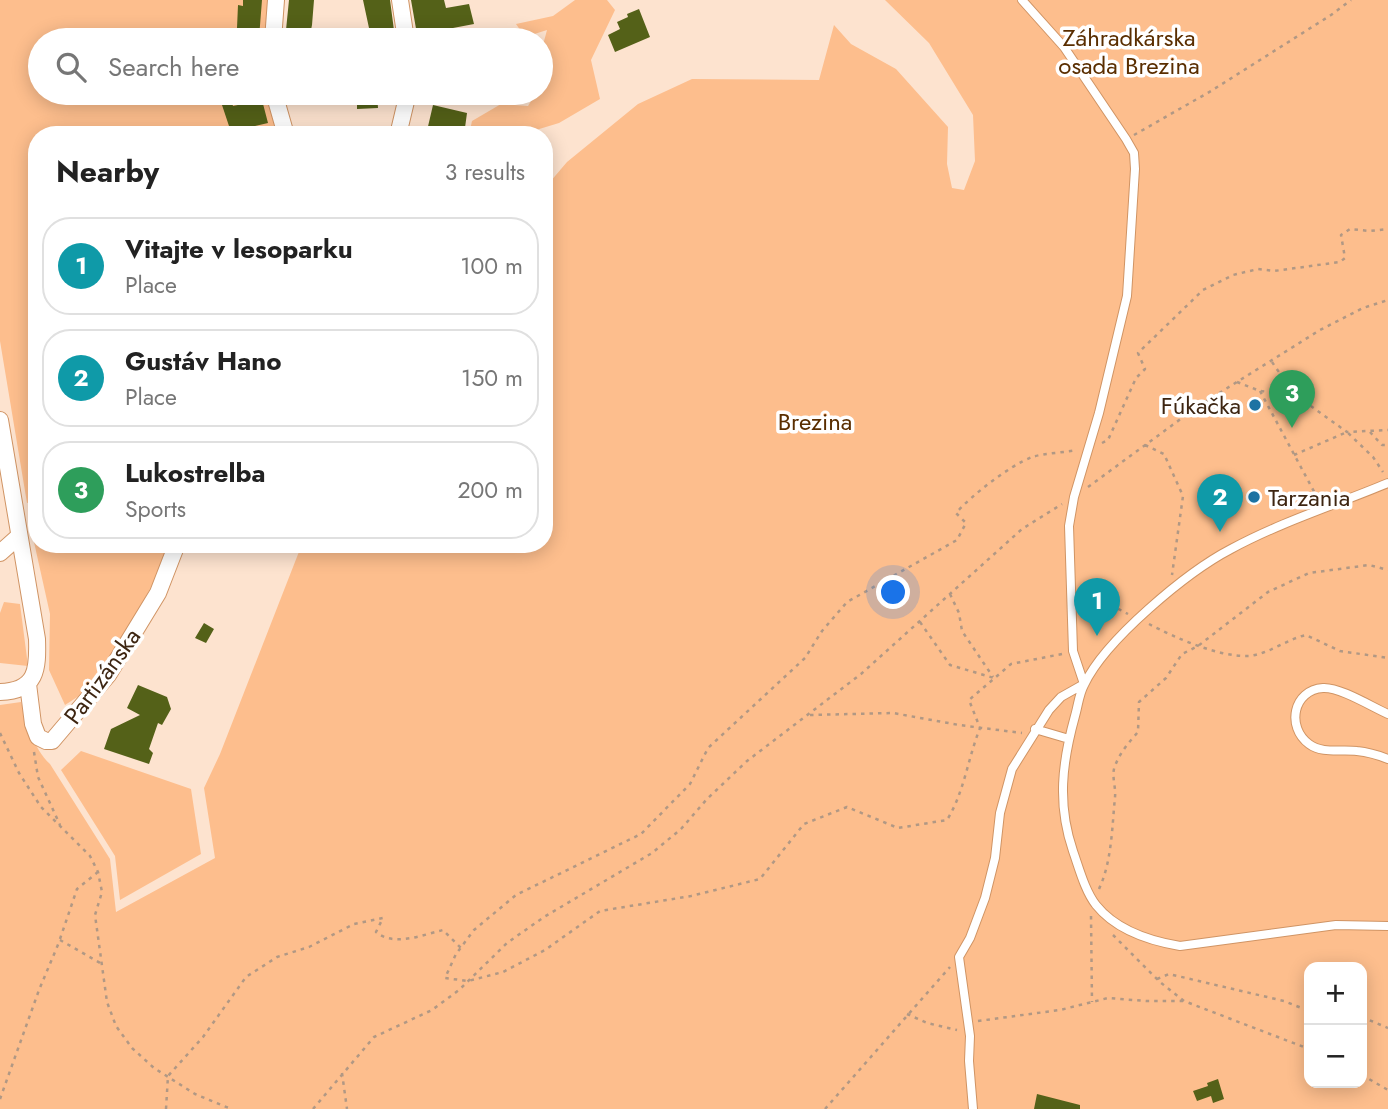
<!DOCTYPE html>
<meta charset="utf-8">
<style>
body{margin:0;font-family:Jost,sans-serif;background:#f6f6f6;color:#222}
.controls{position:absolute;right:21px;bottom:21px;display:grid;overflow:hidden;border-radius:14px;box-shadow:0 4px 18px #0003}
.controls button{width:63px;height:63px;display:grid;place-items:center;padding:0;border:0;border-bottom:2px solid #e0e0e0;background:#fff;color:#222;font:35px sans-serif}
.you{position:absolute;left:894px;top:593px;width:24px;height:24px;margin:-18px;border:5px solid #fff;border-radius:50%;background:#1a73e8;box-shadow:0 0 0 10px #1a73e833}
.badge{display:grid;place-items:center;width:46px;height:46px;border-radius:50%;background:#1d73a3;color:#fff;font-size:23px;font-weight:700}
.pin{position:absolute;translate:-50% -58px;filter:drop-shadow(0 2px 4px #0008)}
.pin::after{content:'';position:absolute;top:37px;width:24px;height:21px;background:inherit;clip-path:polygon(0 0,100% 0,50% 100%)}
.list{margin:0;padding:0;list-style:none}
h2{display:flex;justify-content:space-between;align-items:center;height:91px;margin:0;padding:0 28px;font-size:30px}
h2 small{font-size:23px;font-weight:400;color:#767676}
.list li{display:grid;grid-template-columns:46px 1fr auto;gap:21px;align-items:center;box-sizing:border-box;height:98px;margin:0 14px 14px;padding:0 14px;border:2px solid #e0e0e0;border-radius:28px}
.list b{display:block;font-size:26px;white-space:nowrap}
.list p{margin:0;font-size:23px;white-space:nowrap;color:#767676}
.list em{font-size:23px;font-style:normal;color:#767676}
.icon{flex:none;width:38px;height:38px;fill:none;stroke:currentColor;stroke-width:2;stroke-linecap:round;stroke-linejoin:round}
.map{position:relative;flex:none;width:1388px;height:1109px;overflow:hidden}
.search{position:absolute;background:#fff;box-shadow:0 4px 18px #0003;left:28px;top:28px;width:525px;height:77px;display:flex;align-items:center;gap:18px;box-sizing:border-box;padding:0 24px;border-radius:38px;color:#767676;font-size:26px}
.panel{position:absolute;background:#fff;box-shadow:0 4px 18px #0003;left:28px;top:126px;width:525px;height:427px;border-radius:28px}
.map>svg:first-child{display:block}
.green{fill:#fdbe8d;fill-rule:evenodd}
.building{fill:#546118}
.lines{fill:none;stroke-linecap:round;stroke-linejoin:round}
.lane-casing{stroke:#d09464;stroke-width:10}
.street-casing{stroke:#d09464;stroke-width:18}
.path{stroke:#b19884;stroke-width:2.5;stroke-dasharray:3.5 5;stroke-linecap:butt}
.lane{stroke:#fff;stroke-width:8}
.street{stroke:#fff;stroke-width:16}
.poi-dot{fill:#1d73a3;stroke:#fff;stroke-width:2.5}
.labels{text-anchor:middle;dominant-baseline:central;stroke-width:7;stroke-linejoin:round;paint-order:stroke}
.park-label{font-size:24px;fill:#5a2e00;stroke:#fff}
.poi-label{font-size:24px;fill:#3d2511;stroke:#fff;text-anchor:end}
.street-label{font-size:24px;fill:#3d2511;stroke:#fff}
</style>
<div class="map">
<svg width="1388" height="1109" viewBox="0 0 1388 1109">
<rect width="100%" height="100%" fill="#fde3cf"/>
<path class="green" d="M 0,0 L 268,0 L 265,40 L 40,40 L 40,93 L 265,93 L 278,135 L 37,135 L 37,501 L 27,503 L 0,341 Z
M 575,0 L 607,0 L 615,10 L 591,60 L 600,99 L 559,123 L 536,130 L 531,135 L 469,135 L 472,121 L 501,104 L 528,106 L 536,93 L 541,93 L 541,84 L 544,77 C 537,61 543,46 547,30 L 525,37 L 516,24 L 553,16 Z
M 885,0 L 1388,0 L 1388,1109 L 0,1109 L 0,705 L 21,702 C 28,724 33,748 50,764 L 110,859 L 116,912 L 215,858 L 204,788 L 220,754 L 302,544 L 544,544 L 544,189 L 567,162 L 638,104 L 692,79 L 819,80 L 834,25 L 851,44 L 896,69 L 948,127 L 947,164 L 952,188 L 964,190 L 975,161 L 973,115 L 929,43 ZM 1309,967 L 1362,967 L 1362,1083 L 1309,1083 Z
M 37,522 L 37,544 L 170,544 L 169,555 L 96,685 L 65,705 L 49,670 L 50,614 L 30,524 Z
M 4,602 L 20,604 L 28,666 L 0,663 L 0,613 Z
M 81,751 L 191,789 L 201,854 L 120,900 L 115,856 L 61,770 Z"/>
<path class="building" d="M 243,0 L 262,0 L 259,38 L 240,37 L 241,29 L 237,28 L 238,5 L 243,6 Z
M 289,0 L 314,0 L 312,25 L 311,30 L 301,29 L 300,40 L 285,40 Z
M 363,0 L 390,0 L 395,38 L 341,40 L 340,29 L 369,28 Z
M 411,0 L 444,0 L 446,8 L 469,4 L 474,24 L 432,32 L 434,40 L 418,40 Z
M 639,9 L 650,37 L 615,52 L 608,35 L 620,29 L 617,22 L 628,17 L 627,14 Z
M 218,93 L 229,93 L 233,106 L 262,100 L 268,123 L 251,127 L 254,135 L 232,135 Z
M 377,93 L 378,108 L 357,109 L 357,94 Z
M 433,105 L 467,113 L 464,135 L 426,135 Z
M 204,623 L 214,629 L 206,643 L 195,638 Z
M 138,685 L 167,697 L 171,709 L 162,725 L 158,723 L 149,749 L 153,753 L 149,764 L 104,749 L 111,729 L 140,715 L 127,708 Z
M 1218,1079 L 1224,1099 L 1213,1103 L 1211,1096 L 1197,1101 L 1193,1091 L 1208,1086 L 1207,1083 Z
M 1037,1094 L 1080,1105 L 1080,1109 L 1034,1109 Z"/>
<g class="lines">
<g class="lane-casing">
<path id="lane" d="M 1022,0 L 1064,47 L 1126,139 L 1134,153 L 1135,169 L 1127,296 L 1099,413 L 1074,497 L 1069,526 L 1073,651 L 1084,684
M 1388,483 C 1335,505 1281,522 1231,549 C 1187,572 1105,640 1084,685 C 1079,694 1078,706 1075,716 C 1062,763 1057,804 1073,851 C 1079,868 1085,891 1096,905 C 1116,930 1150,941 1180,946 L 1336,925 L 1388,926
M 1388,714 C 1372,707 1340,687 1323,688 C 1293,690 1286,727 1309,744 C 1322,754 1341,749 1357,751 C 1367,752 1378,755 1388,759
M 1035,729 L 1069,739
M 973,1109 L 969,1061 L 970,1036 L 959,957 L 970,938 L 985,898 L 995,858 L 1000,813 L 1012,769 L 1049,710 L 1061,697 L 1084,684"/>
</g>
<g class="street-casing">
<path id="street" d="M 400,0 L 406,40
M 273,40 L 276,0
M 274,93 L 286,135
M 398,135 L 408,93
M 0,420 L 37,639 C 38,669 37,691 0,692
M 0,553 L 18,537
M 28,684 L 33,724 L 38,737 L 46,741 L 52,741 L 108,675 L 158,593 L 177,544"/>
</g>
<path class="path" d="M 1134,135 L 1211,91 L 1331,15 L 1351,0
M 1272,362 L 1294,394 L 1347,432 L 1388,430
M 1237,382 L 1260,391 L 1294,394
M 1260,391 L 1318,499
M 1370,432 L 1382,445 L 1388,445
M 1102,443 L 1108,440 L 1136,378 L 1145,369 L 1138,353 L 1203,290 L 1233,275 L 1258,269 L 1274,271 L 1340,262 L 1345,258 L 1341,235 L 1350,229 L 1370,231 L 1388,229
M 1145,445 L 1164,454 L 1183,496 L 1172,575
M 1294,455 L 1347,432 L 1373,457 L 1383,472
M 1088,487 L 1197,407 L 1320,330 L 1363,308 L 1388,300
M 1082,587 L 1092,595 L 1128,614
M 950,594 L 959,613 L 962,631 L 993,677
M 920,622 L 950,665 L 994,678
M 1149,624 C 1176,638 1218,657 1249,656 C 1269,654 1287,639 1306,635 L 1340,651 L 1388,658
M 1062,654 L 1011,664 L 969,700 L 980,728 C 968,758 964,793 947,820 L 898,828 L 847,807 L 804,824 L 760,879 L 691,896 L 600,911 L 545,950 L 503,972 L 468,981 L 445,978 L 456,954 L 474,930 L 516,895 L 641,834 L 690,784 L 708,748 L 805,658 L 822,631 L 847,602 L 957,540 L 966,523 L 956,513 C 972,495 1009,466 1032,457 C 1045,453 1062,453 1076,450
M 810,715 L 893,713 L 959,725 L 1022,733
M 0,733 L 19,773 L 41,807 L 90,856 L 98,872 L 102,892 L 95,915 L 107,1002 L 116,1026 L 132,1048 L 154,1068 L 195,1094 L 231,1109
M 34,752 L 38,777 L 60,825
M 1099,889 C 1112,861 1112,827 1115,797 C 1116,788 1112,777 1114,769 C 1118,755 1129,742 1138,732 L 1139,702 L 1166,678 L 1182,654 L 1198,646 L 1268,592 L 1309,573 L 1369,565 L 1388,570
M 1091,916 L 1092,1002
M 1113,935 L 1160,982 L 1184,1001 L 1309,1049
M 60,939 L 77,889 L 98,872
M 1157,979 L 1169,974 L 1284,1001 L 1309,1011
M 907,1014 L 927,1023 L 957,1030
M 1362,1017 L 1388,1028
M 978,1021 L 1060,1010 L 1108,998 L 1146,1001 L 1183,1001
M 342,1073 L 347,1109
M 1362,1075 L 1388,1090
M 0,1099 L 39,990 L 60,940 L 102,964
M 166,1109 L 168,1076 L 203,1037 L 246,977 L 277,957 L 309,947 L 354,924 L 383,918 L 376,932 C 394,947 422,935 443,930 L 461,948
M 313,1109 L 374,1037 L 432,1010 L 459,990 L 507,943 L 544,917 L 652,853 L 681,829 L 707,799 L 747,761 L 861,674 L 1022,529 L 1062,504
M 825,1109 L 950,967"/>
<use href="#lane" class="lane"/>
<use href="#street" class="street"/>
</g>
<g class="poi-dot">
<circle cx="1255" cy="405" r="7"/>
<circle cx="1254" cy="497" r="7"/>
</g>
<g class="labels">
<g class="park-label">
<text x="1129" y="37">Záhradkárska<tspan x="1129" dy="28">osada Brezina</tspan></text>
<text x="815" y="421">Brezina</text>
</g>
<g class="poi-label">
<text x="1241" y="405">Fúkačka</text>
<text x="1268" y="497" text-anchor="start">Tarzania</text>
</g>
<g class="street-label">
<text transform="translate(102 676) rotate(-54)">Partizánska</text>
</g>
</g>
</svg>
<div class="controls">
<button>+</button>
<button>−</button>
</div>
<div class="you"></div>
<div class="pin badge" style="left:1097px;top:636px;background:#0f9aa8">1</div>
<div class="pin badge" style="left:1220px;top:532px;background:#0f9aa8">2</div>
<div class="pin badge" style="left:1292px;top:428px;background:#2e9e5b">3</div>
<div class="search"><svg class="icon" aria-label="search" viewBox="0 0 24 24"><circle cx="10" cy="10" r="6"/><path d="M15 15l6 6"/></svg>Search here</div>
<section class="panel">
<h2>Nearby<small>3 results</small></h2>
<ul class="list">
<li><span class="badge" style="background:#0f9aa8">1</span><div><b>Vitajte v lesoparku</b><p>Place</p></div><em>100 m</em></li>
<li><span class="badge" style="background:#0f9aa8">2</span><div><b>Gustáv Hano</b><p>Place</p></div><em>150 m</em></li>
<li><span class="badge" style="background:#2e9e5b">3</span><div><b>Lukostrelba</b><p>Sports</p></div><em>200 m</em></li>
</ul>
</section>
</div>
